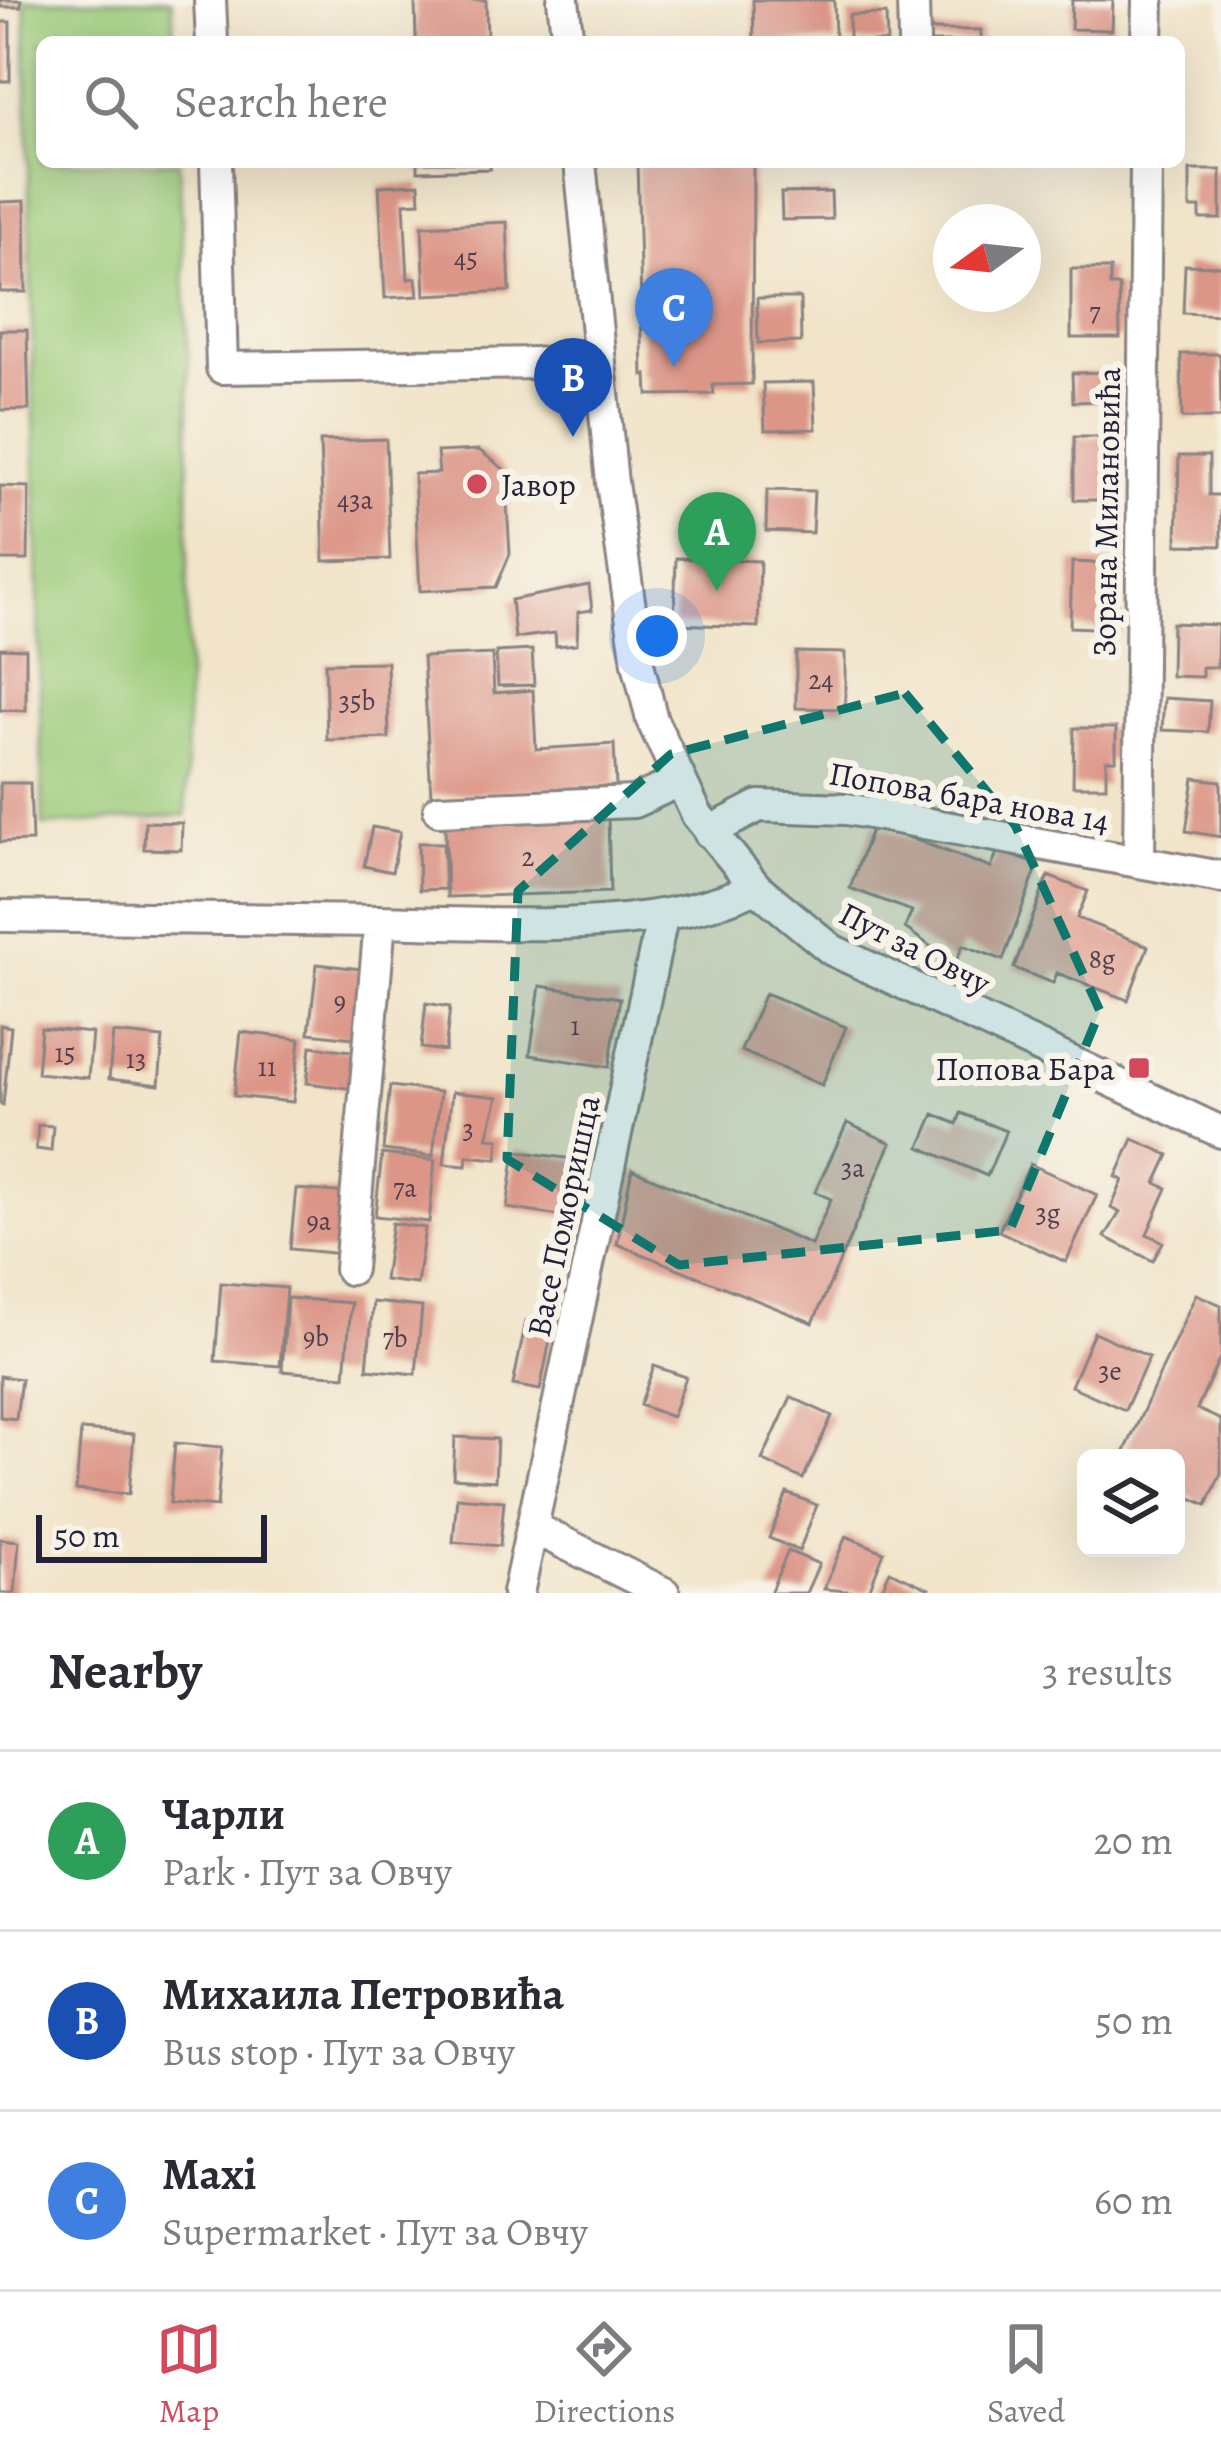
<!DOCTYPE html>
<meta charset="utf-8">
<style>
body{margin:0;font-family:Alegreya,serif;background:#f7f7f7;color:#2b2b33}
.controls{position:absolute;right:36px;bottom:36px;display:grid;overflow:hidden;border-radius:18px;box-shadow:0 12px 48px #0002}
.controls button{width:108px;height:108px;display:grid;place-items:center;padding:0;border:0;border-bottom:3px solid #e1e1e2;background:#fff;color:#2b2b33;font:60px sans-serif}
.compass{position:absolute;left:933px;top:204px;width:108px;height:108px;border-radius:50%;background:#fff;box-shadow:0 12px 48px #0002;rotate:255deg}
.scale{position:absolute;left:36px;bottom:30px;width:231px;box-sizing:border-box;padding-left:12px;border:6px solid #22223b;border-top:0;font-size:33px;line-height:42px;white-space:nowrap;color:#22223b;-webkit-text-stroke:9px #f7f3e8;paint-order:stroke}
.you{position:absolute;left:657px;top:636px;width:42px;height:42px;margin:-30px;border:9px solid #fff;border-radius:50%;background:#1a73e8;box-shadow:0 0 0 18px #1a73e833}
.badge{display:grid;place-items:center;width:78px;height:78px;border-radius:50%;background:#d1495b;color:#fff;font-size:39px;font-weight:700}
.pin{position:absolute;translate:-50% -99px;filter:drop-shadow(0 3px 6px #0008)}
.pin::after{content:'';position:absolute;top:63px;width:42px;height:36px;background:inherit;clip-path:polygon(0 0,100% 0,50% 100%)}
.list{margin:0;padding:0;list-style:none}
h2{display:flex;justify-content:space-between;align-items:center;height:156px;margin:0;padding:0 48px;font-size:51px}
h2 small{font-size:39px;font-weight:400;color:#7c7c81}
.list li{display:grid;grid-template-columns:78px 1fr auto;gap:36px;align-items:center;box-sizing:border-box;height:180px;padding:0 48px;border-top:3px solid #e1e1e2}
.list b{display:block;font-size:45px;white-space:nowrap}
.list p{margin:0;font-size:39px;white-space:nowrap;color:#7c7c81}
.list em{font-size:39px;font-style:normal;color:#7c7c81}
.icon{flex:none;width:66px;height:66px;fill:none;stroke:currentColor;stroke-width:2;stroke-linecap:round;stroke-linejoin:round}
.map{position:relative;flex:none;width:1221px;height:1593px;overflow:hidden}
.search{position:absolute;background:#fff;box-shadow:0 12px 48px #0002;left:36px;right:36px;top:36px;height:132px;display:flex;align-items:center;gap:30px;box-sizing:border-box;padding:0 42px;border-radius:18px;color:#7c7c81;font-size:45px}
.sheet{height:696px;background:#fff}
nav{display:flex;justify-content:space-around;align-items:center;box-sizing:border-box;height:168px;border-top:3px solid #e1e1e2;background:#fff;font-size:33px;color:#7c7c81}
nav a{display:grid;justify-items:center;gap:6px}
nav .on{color:#d1495b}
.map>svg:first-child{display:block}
.green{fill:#9dcc7b;stroke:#60775b;stroke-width:3}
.building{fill:#dc9688}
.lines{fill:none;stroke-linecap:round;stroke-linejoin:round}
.minor-casing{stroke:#8a8382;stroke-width:36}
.minor{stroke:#fff;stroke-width:30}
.marked{fill:#0f766e;fill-opacity:0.2;stroke:#0f766e;stroke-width:9;stroke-dasharray:24 15;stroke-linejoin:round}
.poi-dot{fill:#d1495b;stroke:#f7f3e8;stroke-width:4.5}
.labels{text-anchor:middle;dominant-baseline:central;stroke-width:12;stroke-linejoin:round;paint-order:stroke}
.number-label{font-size:27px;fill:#503f4e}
.poi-label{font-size:33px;fill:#22223b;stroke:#f7f3e8;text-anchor:start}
.street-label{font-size:33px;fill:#22223b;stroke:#f7f3e8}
</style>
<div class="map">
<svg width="1221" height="1593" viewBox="0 0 1221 1593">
<rect width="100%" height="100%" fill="#f7f3e8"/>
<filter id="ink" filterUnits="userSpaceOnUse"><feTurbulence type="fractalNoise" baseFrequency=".00833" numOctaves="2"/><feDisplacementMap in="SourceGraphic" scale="24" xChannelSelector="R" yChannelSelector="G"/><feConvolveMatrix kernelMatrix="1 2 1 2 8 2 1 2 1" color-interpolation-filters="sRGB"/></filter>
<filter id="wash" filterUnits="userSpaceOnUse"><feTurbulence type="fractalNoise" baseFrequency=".004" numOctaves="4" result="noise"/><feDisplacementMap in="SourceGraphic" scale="48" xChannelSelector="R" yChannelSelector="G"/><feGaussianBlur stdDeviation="2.7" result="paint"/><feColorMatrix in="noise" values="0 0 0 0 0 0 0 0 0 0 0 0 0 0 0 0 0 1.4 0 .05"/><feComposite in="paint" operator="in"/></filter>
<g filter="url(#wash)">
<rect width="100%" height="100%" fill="#f1e4c9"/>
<path class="green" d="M 25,0 L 172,0 L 174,42 L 42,42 L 42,162 L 179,162 L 189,376 L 186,815 L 43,826 Z"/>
<g id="blocks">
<path class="building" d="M 0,0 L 21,0 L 21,7 L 0,7 Z
M 415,0 L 486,0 L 487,42 L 416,42 Z
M 753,0 L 834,0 L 835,42 L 754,42 Z
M 1072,0 L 1113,0 L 1112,30 L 1071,29 Z
M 886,14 L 887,42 L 849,42 L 849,15 Z
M 0,22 L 10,22 L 10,81 L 0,81 Z
M 921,30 L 981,30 L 981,42 L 921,42 Z
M 418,162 L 490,162 L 490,169 L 418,171 Z
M 637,162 L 753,162 L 752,384 L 713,385 L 714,394 L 648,395 L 647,375 L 643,376 Z
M 1190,170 L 1221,170 L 1221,219 L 1200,219 L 1200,208 L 1190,208 Z
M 419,184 L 420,202 L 404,203 L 408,279 L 416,278 L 418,296 L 385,298 L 379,186 Z
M 831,192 L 832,219 L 782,220 L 781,193 Z
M 25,201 L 26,292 L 0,292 L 0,202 Z
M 507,222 L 510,291 L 425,295 L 422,226 Z
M 1185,265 L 1221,266 L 1221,315 L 1183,313 Z
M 1071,269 L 1110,269 L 1110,286 L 1119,286 L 1120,338 L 1071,338 Z
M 757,298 L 800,298 L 801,342 L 758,343 Z
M 0,330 L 27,330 L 29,410 L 0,410 Z
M 1181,354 L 1220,354 L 1221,418 L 1182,418 Z
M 1105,372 L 1106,401 L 1073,402 L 1072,373 Z
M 814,382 L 816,429 L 765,430 L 763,383 Z
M 1074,437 L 1118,437 L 1118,500 L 1074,500 Z
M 386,439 L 390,559 L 324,561 L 320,441 Z
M 479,450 L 505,470 L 510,554 L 496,587 L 420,591 L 414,474 L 439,473 L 437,452 Z
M 1179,456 L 1209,456 L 1209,495 L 1221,495 L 1221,546 L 1177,545 Z
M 0,486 L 29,487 L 28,560 L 0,560 Z
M 767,490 L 814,491 L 812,533 L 766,531 Z
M 676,558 L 760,561 L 758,627 L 674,624 Z
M 1072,562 L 1118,564 L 1116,629 L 1070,627 Z
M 589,585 L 592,610 L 578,612 L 577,644 L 556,646 L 555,633 L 515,638 L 511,600 Z
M 1172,623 L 1218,625 L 1217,667 L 1202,667 L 1202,677 L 1171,676 Z
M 0,648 L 26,649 L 26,711 L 0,710 Z
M 532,650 L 534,685 L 498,686 L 496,652 Z
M 796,652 L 845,653 L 845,709 L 796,708 Z
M 492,654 L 494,693 L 533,690 L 536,749 L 614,744 L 616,786 L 431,795 L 423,657 Z
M 387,662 L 389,738 L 327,740 L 325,663 Z
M 1164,698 L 1210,701 L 1208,732 L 1162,730 Z
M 1074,728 L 1116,728 L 1116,760 L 1106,760 L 1106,786 L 1073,786 Z
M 1194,778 L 1221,781 L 1221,837 L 1186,831 Z
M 0,783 L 30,783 L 32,841 L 0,842 Z
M 608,817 L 610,892 L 447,897 L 445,822 Z
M 145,822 L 182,823 L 181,850 L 144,849 Z
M 873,824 L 991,868 L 998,850 L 1038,865 L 1003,960 L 963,945 L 955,964 L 905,928 L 912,911 L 850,888 Z
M 372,827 L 400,832 L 392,872 L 364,866 Z
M 418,843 L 443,843 L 445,889 L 419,890 Z
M 1048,876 L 1088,891 L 1077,918 L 1148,946 L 1128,1000 L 1057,973 L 1053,983 L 1014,968 Z
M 317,964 L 371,970 L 363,1039 L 309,1033 Z
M 540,986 L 620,998 L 609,1067 L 530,1055 Z
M 765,993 L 846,1027 L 822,1085 L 741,1051 Z
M 426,1003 L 450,1007 L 445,1051 L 421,1048 Z
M 0,1025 L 11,1027 L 3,1105 L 0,1104 Z
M 41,1028 L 92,1033 L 88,1078 L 37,1073 Z
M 241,1032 L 300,1039 L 293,1102 L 234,1096 Z
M 113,1033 L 163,1038 L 159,1085 L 109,1079 Z
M 311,1046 L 359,1052 L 355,1089 L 307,1083 Z
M 390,1086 L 440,1092 L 433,1156 L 383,1150 Z
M 452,1092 L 498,1097 L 487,1138 L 499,1139 L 497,1159 L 467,1156 L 466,1166 L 444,1164 Z
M 961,1113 L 1006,1131 L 987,1176 L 920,1147 L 934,1114 L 957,1124 Z
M 847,1123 L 891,1143 L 813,1323 L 617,1244 L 632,1169 L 811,1245 L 831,1199 L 815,1192 Z
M 38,1125 L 53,1126 L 51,1151 L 36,1149 Z
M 1133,1139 L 1169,1155 L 1156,1183 L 1167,1188 L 1147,1234 L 1163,1242 L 1153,1261 L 1105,1237 L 1120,1212 L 1111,1208 L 1123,1180 L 1116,1177 Z
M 515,1151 L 587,1161 L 579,1219 L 507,1208 Z
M 382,1154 L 435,1160 L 429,1222 L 375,1216 Z
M 1030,1164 L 1097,1195 L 1066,1262 L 999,1231 Z
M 296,1189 L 348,1193 L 343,1254 L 290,1249 Z
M 392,1223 L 425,1228 L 417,1284 L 384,1280 Z
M 221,1283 L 286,1288 L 280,1366 L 215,1361 Z
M 1196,1294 L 1221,1305 L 1221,1355 L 1197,1409 L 1221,1420 L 1221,1473 L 1207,1505 L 1176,1491 L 1176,1458 L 1122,1458 Z
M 287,1298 L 351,1303 L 345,1376 L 282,1371 Z
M 373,1302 L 422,1307 L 416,1374 L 367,1369 Z
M 526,1321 L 553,1326 L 540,1390 L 513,1385 Z
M 1094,1332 L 1149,1357 L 1125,1410 L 1071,1386 Z
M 654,1366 L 686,1377 L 672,1417 L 640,1405 Z
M 0,1376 L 21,1379 L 16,1419 L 0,1417 Z
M 791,1397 L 832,1416 L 803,1479 L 762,1460 Z
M 81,1430 L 134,1434 L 129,1494 L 76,1490 Z
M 455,1437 L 497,1439 L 495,1481 L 453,1478 Z
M 175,1443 L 222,1447 L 217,1507 L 170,1503 Z
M 787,1493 L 817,1505 L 799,1551 L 769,1538 Z
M 457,1497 L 504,1501 L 500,1546 L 453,1542 Z
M 846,1536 L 884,1552 L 868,1593 L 824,1589 Z
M 0,1539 L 19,1541 L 15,1593 L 0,1593 Z
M 788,1551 L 819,1564 L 806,1593 L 770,1593 Z
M 890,1571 L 929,1589 L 927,1593 L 880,1593 Z"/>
</g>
</g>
<g filter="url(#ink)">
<use href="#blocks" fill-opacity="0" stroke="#8a8382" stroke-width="3"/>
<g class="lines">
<g class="minor-casing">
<path id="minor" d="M 210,0 L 212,42
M 563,0 L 568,42
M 913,0 L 914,42
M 1147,42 L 1148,0
M 216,162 L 222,368 L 599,362
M 580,162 L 612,483 L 638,663 L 652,720 L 697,815 L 756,887 L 832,950 L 1221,1132
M 439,810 L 634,802 L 677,782
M 709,832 L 759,806 L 847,809 L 1221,877
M 1139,862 L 1146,162
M 0,916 C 126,918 251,919 377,921 C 493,923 651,937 756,887
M 350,1269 L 380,921
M 534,1528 L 664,1593
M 518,1593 L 662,918"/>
</g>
<use href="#minor" class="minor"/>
</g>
</g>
<path class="marked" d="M 905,693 L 1015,825 L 1100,1011 L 1010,1230 L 679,1265 L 507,1159 L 518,891 L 671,754 Z"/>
<g class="poi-dot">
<circle cx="477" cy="484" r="12"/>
<rect x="1127" y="1056" width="24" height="24" rx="6"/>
</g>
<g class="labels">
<g class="number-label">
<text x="466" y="258">45</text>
<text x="1095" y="312">7</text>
<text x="355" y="500">43a</text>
<text x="821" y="680">24</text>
<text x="357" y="701">35b</text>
<text x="528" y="857">2</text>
<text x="1102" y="959">8g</text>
<text x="340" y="1001">9</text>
<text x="575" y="1026">1</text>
<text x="65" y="1053">15</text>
<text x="136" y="1059">13</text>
<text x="267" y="1067">11</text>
<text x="468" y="1129">3</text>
<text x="853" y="1168">3a</text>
<text x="405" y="1188">7a</text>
<text x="1048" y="1213">3g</text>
<text x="319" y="1221">9a</text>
<text x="316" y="1337">9b</text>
<text x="395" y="1338">7b</text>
<text x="1110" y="1371">3e</text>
</g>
<g class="poi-label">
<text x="501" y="484">Јавор</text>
<text x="1115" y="1068" text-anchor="end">Попова Бара</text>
</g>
<g class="street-label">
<text transform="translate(1106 512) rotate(-89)">Зорана Милановића</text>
<text transform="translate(969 797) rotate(10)">Попова бара нова 14</text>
<text transform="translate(915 948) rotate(27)">Пут за Овчу</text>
<text transform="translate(563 1216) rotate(-78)">Васе Поморишца</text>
</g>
</g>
</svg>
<div class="controls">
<button><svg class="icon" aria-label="layers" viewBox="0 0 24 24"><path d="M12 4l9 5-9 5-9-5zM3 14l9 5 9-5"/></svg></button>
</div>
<svg class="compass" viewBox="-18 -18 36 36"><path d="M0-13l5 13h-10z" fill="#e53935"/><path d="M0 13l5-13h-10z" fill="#7c7c81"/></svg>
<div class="scale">50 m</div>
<div class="you"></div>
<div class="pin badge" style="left:717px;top:591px;background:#2e9e5b">A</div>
<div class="pin badge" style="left:573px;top:437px;background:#1a4fb4">B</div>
<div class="pin badge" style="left:674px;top:367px;background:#3f7fe0">C</div>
<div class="search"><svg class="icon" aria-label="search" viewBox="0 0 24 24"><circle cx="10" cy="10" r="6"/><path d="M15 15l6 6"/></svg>Search here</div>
</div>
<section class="sheet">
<h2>Nearby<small>3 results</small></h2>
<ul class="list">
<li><span class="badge" style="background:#2e9e5b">A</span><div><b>Чарли</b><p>Park · Пут за Овчу</p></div><em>20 m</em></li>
<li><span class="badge" style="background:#1a4fb4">B</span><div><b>Михаила Петровића</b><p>Bus stop · Пут за Овчу</p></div><em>50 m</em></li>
<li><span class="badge" style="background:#3f7fe0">C</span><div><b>Maxi</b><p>Supermarket · Пут за Овчу</p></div><em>60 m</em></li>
</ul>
</section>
<nav>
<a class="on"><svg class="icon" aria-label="map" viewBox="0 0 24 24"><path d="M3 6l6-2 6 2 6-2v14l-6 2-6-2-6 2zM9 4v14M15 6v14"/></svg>Map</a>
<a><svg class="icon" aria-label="directions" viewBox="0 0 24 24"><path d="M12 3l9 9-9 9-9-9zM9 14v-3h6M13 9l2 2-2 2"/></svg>Directions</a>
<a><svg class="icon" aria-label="saved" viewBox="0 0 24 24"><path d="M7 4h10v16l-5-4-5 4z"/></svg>Saved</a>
</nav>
